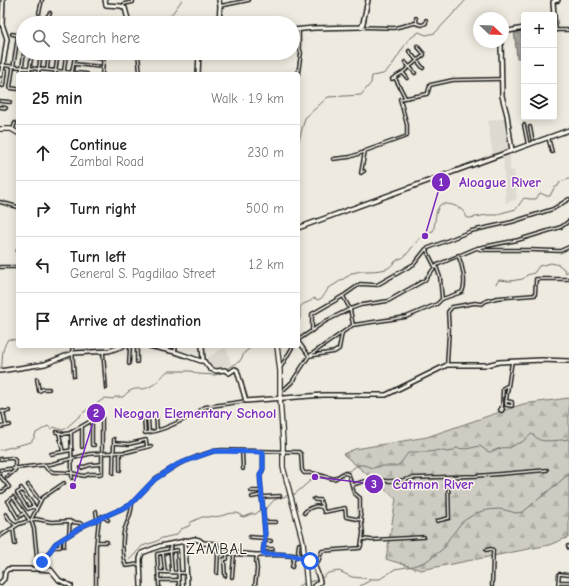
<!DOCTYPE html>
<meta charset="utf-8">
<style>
body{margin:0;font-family:"Comic Neue",sans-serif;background:#f6f6f6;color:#222}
.controls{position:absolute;right:12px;top:12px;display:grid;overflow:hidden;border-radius:4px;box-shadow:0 2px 10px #0003}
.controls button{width:36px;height:36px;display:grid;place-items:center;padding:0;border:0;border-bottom:1px solid #e0e0e0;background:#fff;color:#222;font:20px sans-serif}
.compass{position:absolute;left:473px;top:12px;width:36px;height:36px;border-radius:50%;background:#fff;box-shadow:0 2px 10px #0003;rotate:113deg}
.stop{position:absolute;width:12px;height:12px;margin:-9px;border:3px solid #2563eb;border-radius:50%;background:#fff}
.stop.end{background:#2563eb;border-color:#fff;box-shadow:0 1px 4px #0008}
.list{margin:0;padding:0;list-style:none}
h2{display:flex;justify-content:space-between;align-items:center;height:52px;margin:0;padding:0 16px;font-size:17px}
h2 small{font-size:13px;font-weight:400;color:#767676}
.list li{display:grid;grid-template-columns:26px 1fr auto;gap:12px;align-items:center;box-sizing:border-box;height:56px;padding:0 16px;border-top:1px solid #e0e0e0}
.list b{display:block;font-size:15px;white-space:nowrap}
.list p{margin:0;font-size:13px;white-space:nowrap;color:#767676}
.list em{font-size:13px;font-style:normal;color:#767676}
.icon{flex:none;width:22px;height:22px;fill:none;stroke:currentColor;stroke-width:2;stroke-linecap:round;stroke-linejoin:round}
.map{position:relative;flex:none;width:569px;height:586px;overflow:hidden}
.search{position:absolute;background:#fff;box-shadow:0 2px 10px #0003;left:16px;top:16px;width:284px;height:44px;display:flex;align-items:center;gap:10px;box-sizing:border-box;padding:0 14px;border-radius:22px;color:#767676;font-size:15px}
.panel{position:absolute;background:#fff;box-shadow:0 2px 10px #0003;left:16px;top:72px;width:284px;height:276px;border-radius:4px}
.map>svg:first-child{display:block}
.built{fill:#dedad1}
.forest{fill:url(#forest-firs);stroke:#75746f}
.water{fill:url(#water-waves);stroke:#6f6d69}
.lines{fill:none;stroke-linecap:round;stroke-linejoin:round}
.stream{stroke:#6f6d69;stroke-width:1}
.street-casing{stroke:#1c1c1c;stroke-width:4.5}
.secondary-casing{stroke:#1c1c1c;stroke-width:6}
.primary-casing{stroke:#1c1c1c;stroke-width:6}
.street{stroke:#fbf7ec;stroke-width:1.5}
.secondary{stroke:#fbf7ec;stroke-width:3}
.primary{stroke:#fbf7ec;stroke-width:3.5}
.route{stroke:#2563eb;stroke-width:5}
.labels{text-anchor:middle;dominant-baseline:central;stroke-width:3;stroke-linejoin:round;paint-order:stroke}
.quarter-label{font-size:15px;letter-spacing:1px;fill:#1c1c1c;stroke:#fbf7ec}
.leader{fill:none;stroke:#7b2cbf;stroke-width:1.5}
.callout-dot{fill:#7b2cbf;stroke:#fbf7ec;stroke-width:1.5}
.mark-label{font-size:12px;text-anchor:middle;font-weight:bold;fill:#fff}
.callout-label{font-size:14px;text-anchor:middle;font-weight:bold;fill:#7b2cbf;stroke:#fbf7ec;stroke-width:3;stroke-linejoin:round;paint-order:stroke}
</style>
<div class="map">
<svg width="569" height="586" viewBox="0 0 569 586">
<defs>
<pattern id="forest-firs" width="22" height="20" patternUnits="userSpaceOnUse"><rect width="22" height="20" fill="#ceccc2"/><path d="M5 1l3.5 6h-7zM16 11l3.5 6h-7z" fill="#b0afa6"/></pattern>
<pattern id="water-waves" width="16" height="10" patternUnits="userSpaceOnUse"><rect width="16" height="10" fill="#a6a39d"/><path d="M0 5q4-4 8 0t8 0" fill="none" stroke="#86847f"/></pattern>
</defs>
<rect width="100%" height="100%" fill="#eeeadf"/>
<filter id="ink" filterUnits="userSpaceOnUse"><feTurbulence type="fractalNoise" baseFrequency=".025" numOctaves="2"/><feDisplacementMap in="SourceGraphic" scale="8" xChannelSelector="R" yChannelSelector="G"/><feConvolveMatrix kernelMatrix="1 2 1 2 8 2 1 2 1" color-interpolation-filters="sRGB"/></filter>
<g filter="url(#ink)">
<path class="built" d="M 506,118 L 512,151 L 493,157 L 488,121 Z
M 510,154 L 510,171 L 514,170 L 517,199 L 506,203 L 503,156 Z
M 226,347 L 231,364 L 219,369 L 210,367 L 205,359 Z"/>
<path class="forest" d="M 569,398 L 569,537 L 549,545 L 421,570 L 386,559 L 396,499 L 343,454 L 355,449 L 427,437 L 523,404 Z"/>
<path class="water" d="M 523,29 L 524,58 L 517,58 L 514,30 Z"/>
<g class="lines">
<path class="stream" d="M 160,23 L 171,15 L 182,0
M 298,144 L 305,118 L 328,97 L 361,95 L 371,83 L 372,76 L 383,74 L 391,67 L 408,40 L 419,32 L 426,35 L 435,33 L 466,0
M 496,284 L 499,280 L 510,281 L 523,279 L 527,275 L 534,273 L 539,266 L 551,263 L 559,265 L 564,269 L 566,273 L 569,271
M 298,322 L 300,318 L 300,307 C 304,302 310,303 314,298 L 318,300 C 324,297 326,293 328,288 C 337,284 342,279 350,275 L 351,273 C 355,273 359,271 362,271 C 370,271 379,271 386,269 C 390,268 393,263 396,261 C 399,258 403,259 406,255 C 415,245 419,235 433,231 C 436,223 434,211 441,204 C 451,203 464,207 467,218 L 470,218 L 487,215 L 498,215 L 501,213 L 516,209 L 524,198 L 530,199 L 536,199 L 540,193 L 547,196 L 550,196 L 554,188 L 558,186 L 560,182 L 569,179
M 227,369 L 240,361 L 245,352 L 253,346
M 1,370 C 4,355 0,353 8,339 L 16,340 L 18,343
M 0,450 L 31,442 L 34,438 L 36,433 L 48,426 L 51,429 L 54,427 L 62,430 L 65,429 L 84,412 L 105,398 L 113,399 L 115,397 L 123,397 C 135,383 140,393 151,386 C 158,383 162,375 168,371 L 191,371 L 198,374 L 216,375 L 225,371
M 292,494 L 295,494 L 319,473 L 334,477 L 343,471 L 349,471 L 358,465 L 364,465 L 372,468 L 383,466 L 396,466 L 400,464 L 408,453 L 412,452 L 429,452 L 439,450 L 447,452 L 453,451 L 456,448 L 466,449 L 480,446 C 482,447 486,451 489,452 C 493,452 500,446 510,448 C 515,444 516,444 522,442 C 525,440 528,436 532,434 C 535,436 537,439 540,440 C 545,442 563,440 569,439
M 265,510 L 274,500 L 289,495
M 129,560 L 136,553 L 142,546 L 155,542 L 162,538 L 176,535 L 181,529 L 189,526 L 191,522 L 202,517 L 209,517 L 211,516 C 221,519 230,510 240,514 L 240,516 L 244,517 L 251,514 L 256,514 L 261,509 L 262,509
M 321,579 L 328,573 L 339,571 L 352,577 L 372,579
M 308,582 L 318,580
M 298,586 L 305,583
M 360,586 L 373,579 L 380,579 L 395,569 L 413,566 L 425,562 L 431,558 L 444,548 L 448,540 L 462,522 L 476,513 L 487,510 L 498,509 L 505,510 L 516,513 L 523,512 L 569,474"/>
<g class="street-casing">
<path id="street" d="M 123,6 L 124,4 L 133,2 L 133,0
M 220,6 L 249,0
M 39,13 L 42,0
M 416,18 L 417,24
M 45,23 L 46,18 L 50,13
M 360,27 L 394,28 L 415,23 L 422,25 L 426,23 L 426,20
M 555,30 L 569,30
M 12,34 L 23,36
M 18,35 L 10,88 L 18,89
M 409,51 L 423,68
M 138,53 L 140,74
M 405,62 L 415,73
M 74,64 L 103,67
M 0,65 L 87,74
M 47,69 L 49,53
M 64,71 L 66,55
M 72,72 L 75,56 L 104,59
M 403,73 L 407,78
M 21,74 L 24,53
M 29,74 L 32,53
M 38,74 L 41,53
M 55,74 L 58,53
M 102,74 L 104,53
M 298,74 L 301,53 L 299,46 L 299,29
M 395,78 L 405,97
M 392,79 L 402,73 L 424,55 L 424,54 L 417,46
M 0,85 L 3,86 L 5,71
M 0,101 L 10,102
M 0,107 L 6,108
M 524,125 L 528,145
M 530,127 L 533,143
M 13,129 L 15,123
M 548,137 L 552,152
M 333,159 L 350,157 L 364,152
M 364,171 L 361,173 L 365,151 L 407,136 L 407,125 L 400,99 L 427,94 L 428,92 L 430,85 L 453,80 L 501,79
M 0,202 L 18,207
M 477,248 L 482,250 L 530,250 L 560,251 L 569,247
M 426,249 L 435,267
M 18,250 L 18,252
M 436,266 L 440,277 L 442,299
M 0,267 L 18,267
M 343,296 L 350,309 L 353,325
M 312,331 L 312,314 L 343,296 L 360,284 L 377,285 L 414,264 L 426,249 L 471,231 L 512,222 L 553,209 L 569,199
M 298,340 L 326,321 L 350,309 L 361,305 L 388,301 L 425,280 L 435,267 L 439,264 L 477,248 L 518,240 L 561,227 L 569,221
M 298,341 L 309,356 L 334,352 L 339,349 L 342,333
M 72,346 L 74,376
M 169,346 L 175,347
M 103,352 L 106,388
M 175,352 L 176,346
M 137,362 L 137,346
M 129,364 L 130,346
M 447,365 L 449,330 L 448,312 L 452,307 L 475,303 L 482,304 L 486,301 L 497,298 L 535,295 L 536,279 L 569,279
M 281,367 L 293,346
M 37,379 L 39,391 L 43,389 L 49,389
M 281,392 L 292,382 L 309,356 L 353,325 L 406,317 L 437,304 L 442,299 L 462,292 C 467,283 462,264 458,255
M 506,401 L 512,402 L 512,406 L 506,405 L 506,401 L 512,361
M 501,408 L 503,409 L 502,411 L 500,410 Z
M 502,408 L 503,388 L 507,386
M 3,411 L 6,426
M 0,412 L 9,411
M 156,416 L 157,430
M 144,417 L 145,433 C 164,431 181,420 199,413 L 200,410 L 205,407 L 246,401
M 148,417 L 149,433
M 92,420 L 92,445 L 94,445
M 0,427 L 10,425
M 82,427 L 82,447
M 71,432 L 72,478
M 59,433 L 63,452
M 114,443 L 129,444 L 146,440 L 147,447
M 242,451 L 243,469
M 51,454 L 72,450
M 0,459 L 12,458 L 15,460 L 15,470 L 7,477
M 44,465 L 47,469 L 53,472 L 72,473 L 84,476 L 89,474 L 100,474 L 102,473 L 102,416 L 98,417 L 70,433 L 64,434 L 56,432
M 81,468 L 90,465 L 102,464
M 0,470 L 51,464 L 89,454 L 127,452 L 151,446
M 120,470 L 120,454
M 113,473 L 114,439
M 0,476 L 9,487 L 2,492 L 0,491
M 28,485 L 40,501
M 352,485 C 357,484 362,481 367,481 C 381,479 397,484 411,478 L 475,476 L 547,470
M 21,488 L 36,509
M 22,490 L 17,493 L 28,509 L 34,506
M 251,491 L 261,491
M 252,497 L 262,495
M 262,497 L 280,496
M 314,499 L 315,500 L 320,500 L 324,512 L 345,508 L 346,517 L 362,520
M 132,504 C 131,517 127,521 124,531 C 122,541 122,557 126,566 L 140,564
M 96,511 L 97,519
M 24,513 L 18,518 L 8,501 L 13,497 L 30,521
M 304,513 C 308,508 316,504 323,508
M 6,514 L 9,519 L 16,526
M 102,516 L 108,520
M 437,521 L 449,518 L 448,477
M 70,522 L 80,523 L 83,526
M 264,522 L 276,522
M 13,528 L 15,544
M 0,536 L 19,524 L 31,520 L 42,498 L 64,483
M 250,537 L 264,538
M 64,538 L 64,546
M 363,539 L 372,540 L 424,537
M 264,540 L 271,541
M 97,542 L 107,542
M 170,544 L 172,572
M 299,544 L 298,550 L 299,555
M 568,546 L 569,548
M 53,547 L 60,547 L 60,541
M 263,549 L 273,549
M 486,550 L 491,549 L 493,550 L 492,586
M 163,553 L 165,572
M 263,554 L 265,534 L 260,476 L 263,469 L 263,452
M 38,567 L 34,529 L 31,520 L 36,519 L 51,522 L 70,521 L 69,534
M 292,567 L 294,556
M 38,568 L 55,544 L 83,526 L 130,505 L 156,478 L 179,464 L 196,457 L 214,451 L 222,450 L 299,452 L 301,454 L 302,470 L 304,473 L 312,473 L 334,479 C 340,477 343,470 349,475 L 354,493 L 360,498 L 360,513 L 362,524 L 363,533 L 361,546 L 360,548 L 322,551 L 318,562 L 314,565
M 159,572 L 187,573
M 217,573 L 218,552
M 225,576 L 224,559 L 227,559 L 227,553
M 232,577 L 234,555
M 159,580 L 179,580
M 559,582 L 569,582
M 96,586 L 96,547 L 99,518
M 159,586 L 157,554 L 177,550 L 179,586
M 255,586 L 257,569 L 256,561 L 257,555
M 558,586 L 559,574 L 569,575"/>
</g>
<g class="secondary-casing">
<path id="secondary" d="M 105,0 L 106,5 L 121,6 L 125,8 L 129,23
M 219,0 L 220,6 L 219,23
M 293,30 L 314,28 L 360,27 L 362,26 L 363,23 L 368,0
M 554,30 L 555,30 L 553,2 L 554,1 L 558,0
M 503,32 L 524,28
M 501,42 L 502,96 L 507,115 L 512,151
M 198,74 L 199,53
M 0,75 L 2,71 L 7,39 L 2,24 L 3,0
M 298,228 L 569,130
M 149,346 L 175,352 L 201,361 L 204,361
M 202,346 L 203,360 L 210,369 L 216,371 L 225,370 L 229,373 L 235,369 L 237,370 L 246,401 L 323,395 L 386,395 L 447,365 L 487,365 L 499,362 L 542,360 L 569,361
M 0,371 L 45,364 L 73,353 L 109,351 L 123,346
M 185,540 L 187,586
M 0,583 L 4,579 L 5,572 L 8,569 L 38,569 L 51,570 L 59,580 L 71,586
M 141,586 L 140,559 L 142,553 L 160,546 L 195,539 L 199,540 L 203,543 L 216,544 L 218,552 C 231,553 243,554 256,555 C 270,555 300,552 311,562 C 317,567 318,575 320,582 L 315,586"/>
</g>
<g class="primary-casing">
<path id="primary" d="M 0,129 L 11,129 L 18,133
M 277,346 L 280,371 L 280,397 L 283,443 L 283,467 L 303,542 L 307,586"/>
</g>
<use href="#street" class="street"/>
<use href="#secondary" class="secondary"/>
<use href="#primary" class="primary"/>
</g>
</g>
<g class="lines" filter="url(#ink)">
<path class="route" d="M 42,562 L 56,543 L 83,526 L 130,505 L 154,480 L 178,464 L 214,451 L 263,452 L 263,469 L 260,475 L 265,534 L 263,554 C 278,554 296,554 310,561"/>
</g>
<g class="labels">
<g class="quarter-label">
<text x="217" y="549">ZAMBAL</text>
</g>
</g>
<path class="leader" d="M425 236L441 182M73 486L96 413M315 477L374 484"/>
<g class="callout-dot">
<circle cx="425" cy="236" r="4"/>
<circle cx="73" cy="486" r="4"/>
<circle cx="315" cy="477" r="4"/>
<circle cx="441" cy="182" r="10"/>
<circle cx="96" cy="413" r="10"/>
<circle cx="374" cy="484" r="10"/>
</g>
<g class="mark-label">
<text x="441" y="186">1</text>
<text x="96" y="417">2</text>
<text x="374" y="488">3</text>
</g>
<g class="callout-label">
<text x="500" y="187">Aloague River</text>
<text x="195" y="418">Neogan Elementary School</text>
<text x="433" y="489">Catmon River</text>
</g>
</svg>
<div class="controls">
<button>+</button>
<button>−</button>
<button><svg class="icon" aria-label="layers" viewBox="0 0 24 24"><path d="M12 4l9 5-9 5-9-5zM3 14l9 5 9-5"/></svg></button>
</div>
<svg class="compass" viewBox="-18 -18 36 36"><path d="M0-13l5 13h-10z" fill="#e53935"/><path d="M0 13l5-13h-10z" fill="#767676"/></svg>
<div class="stop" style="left:310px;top:561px"></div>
<div class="stop end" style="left:42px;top:562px"></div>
<div class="search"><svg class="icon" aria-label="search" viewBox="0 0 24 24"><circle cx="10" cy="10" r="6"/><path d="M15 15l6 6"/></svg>Search here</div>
<section class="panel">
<h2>25 min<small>Walk · 1.9 km</small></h2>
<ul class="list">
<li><svg class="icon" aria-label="ahead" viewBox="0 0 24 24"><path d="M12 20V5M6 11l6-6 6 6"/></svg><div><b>Continue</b><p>Zambal Road</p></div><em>230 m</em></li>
<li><svg class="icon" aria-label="right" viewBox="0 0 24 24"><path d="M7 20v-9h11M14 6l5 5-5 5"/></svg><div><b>Turn right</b></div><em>500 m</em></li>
<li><svg class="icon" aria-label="left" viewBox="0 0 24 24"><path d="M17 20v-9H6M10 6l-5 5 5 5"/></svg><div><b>Turn left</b><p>General S. Pagdilao Street</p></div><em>1.2 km</em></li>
<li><svg class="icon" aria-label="arrive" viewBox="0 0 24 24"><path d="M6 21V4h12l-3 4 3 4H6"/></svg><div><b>Arrive at destination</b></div></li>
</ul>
</section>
</div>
